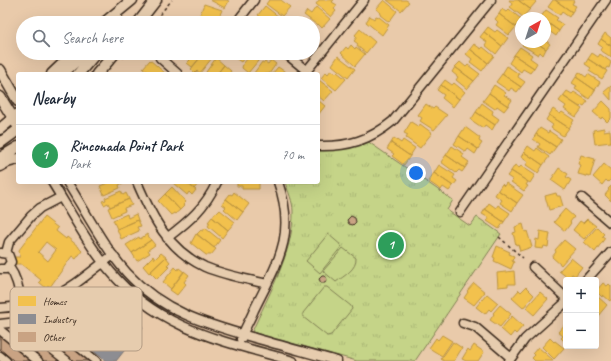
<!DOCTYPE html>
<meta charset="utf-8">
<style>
body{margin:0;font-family:Caveat,sans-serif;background:#f6f6f7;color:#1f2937}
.controls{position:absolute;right:12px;bottom:12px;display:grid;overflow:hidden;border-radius:4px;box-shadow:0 4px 16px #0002}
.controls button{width:36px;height:36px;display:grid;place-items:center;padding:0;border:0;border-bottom:1px solid #e0e1e3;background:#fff;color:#1f2937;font:20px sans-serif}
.compass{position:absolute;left:515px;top:12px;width:36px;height:36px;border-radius:50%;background:#fff;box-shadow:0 4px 16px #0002;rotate:39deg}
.you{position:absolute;left:416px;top:173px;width:14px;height:14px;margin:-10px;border:3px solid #fff;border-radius:50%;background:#1a73e8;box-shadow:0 0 0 6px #1a73e833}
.badge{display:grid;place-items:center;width:26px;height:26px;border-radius:50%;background:#ea580c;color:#fff;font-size:13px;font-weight:700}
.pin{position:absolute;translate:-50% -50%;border:2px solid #fff;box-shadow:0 1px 4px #0006}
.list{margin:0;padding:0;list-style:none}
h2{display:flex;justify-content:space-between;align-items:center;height:52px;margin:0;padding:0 16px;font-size:17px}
h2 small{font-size:13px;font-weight:400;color:#747a83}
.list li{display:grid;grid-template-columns:26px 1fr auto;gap:12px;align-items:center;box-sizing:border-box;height:60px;padding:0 16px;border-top:1px solid #e0e1e3}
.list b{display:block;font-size:15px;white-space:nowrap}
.list p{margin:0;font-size:13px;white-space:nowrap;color:#747a83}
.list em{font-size:13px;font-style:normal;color:#747a83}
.icon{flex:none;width:22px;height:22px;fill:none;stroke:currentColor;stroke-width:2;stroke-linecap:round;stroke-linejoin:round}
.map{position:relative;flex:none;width:611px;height:361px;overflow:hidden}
.search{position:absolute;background:#fff;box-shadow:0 4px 16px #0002;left:16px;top:16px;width:304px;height:44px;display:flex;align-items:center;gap:10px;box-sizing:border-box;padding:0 14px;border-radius:22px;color:#747a83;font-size:15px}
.panel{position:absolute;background:#fff;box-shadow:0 4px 16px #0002;left:16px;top:72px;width:304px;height:112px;border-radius:4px}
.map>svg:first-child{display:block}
.grass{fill:url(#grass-tufts);stroke:#807f53}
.garden{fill:#c5d488;stroke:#807f53}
.homes{fill:#f2c14e;stroke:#bb9440;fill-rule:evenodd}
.industry{fill:#8d8d92;stroke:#746f6f}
.building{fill:#c9a383;stroke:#3b2a1e}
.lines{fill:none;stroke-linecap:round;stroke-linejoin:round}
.minor-casing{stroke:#3b2a1e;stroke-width:11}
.major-casing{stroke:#3b2a1e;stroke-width:13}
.path{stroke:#3b2a1e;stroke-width:1.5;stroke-dasharray:3 3;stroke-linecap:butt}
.minor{stroke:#e6ccae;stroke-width:8}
.major{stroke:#e6ccae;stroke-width:10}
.key{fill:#e6ccae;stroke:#b39b83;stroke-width:1}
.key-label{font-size:11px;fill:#3b2a1e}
</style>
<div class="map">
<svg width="611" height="361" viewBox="0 0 611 361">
<defs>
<pattern id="grass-tufts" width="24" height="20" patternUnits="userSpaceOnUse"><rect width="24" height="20" fill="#c5d488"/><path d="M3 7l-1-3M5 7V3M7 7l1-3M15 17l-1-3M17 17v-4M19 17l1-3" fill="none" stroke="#aab675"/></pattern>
</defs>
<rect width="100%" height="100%" fill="#e9caaa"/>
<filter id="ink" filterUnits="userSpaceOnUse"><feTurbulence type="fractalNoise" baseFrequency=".025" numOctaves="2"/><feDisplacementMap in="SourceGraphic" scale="8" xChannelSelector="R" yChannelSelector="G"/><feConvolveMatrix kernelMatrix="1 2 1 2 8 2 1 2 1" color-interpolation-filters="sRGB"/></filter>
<g filter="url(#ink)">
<path class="grass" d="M 367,141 L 453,200 L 447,210 L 470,226 L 477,217 L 501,234 L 415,361 L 357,361 L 252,332 C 268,295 294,252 293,211 C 293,202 288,191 285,182 L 318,182 L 318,149 Z"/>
<path class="garden" d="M 328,234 L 342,246 L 320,273 L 306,261 Z
M 343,248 L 356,258 C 357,269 344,276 336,282 L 323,271 Z
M 324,287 L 327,287 L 351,306 L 352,309 L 331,335 L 327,336 L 303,317 L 303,313 Z"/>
<path class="homes" d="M 210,0 L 226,0 L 229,1 L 225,8 Z
M 269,0 L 281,0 L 290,7 L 282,16 L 266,4 Z
M 319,0 L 334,0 L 332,2 L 337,5 L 334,9 L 336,11 L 331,17 L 316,4 Z
M 384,0 L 397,11 L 389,22 L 380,15 L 381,13 L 376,9 Z
M 387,0 L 406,0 L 409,2 L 401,11 Z
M 509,0 L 518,0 L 530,9 L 523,17 L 510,7 L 512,4 Z
M 518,0 L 534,0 L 536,2 L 530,9 Z
M 553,0 L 555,0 L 572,12 L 569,17 L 562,12 L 560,15 L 548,7 Z
M 555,0 L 572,0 L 574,1 L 572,4 L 576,6 L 572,12 Z
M 204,4 L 222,10 L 219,17 L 217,17 L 215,21 L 209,19 L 208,21 L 199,17 Z
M 265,6 L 279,17 L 274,23 L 264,23 L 262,21 L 263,19 L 258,15 Z
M 316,7 L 330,19 L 322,28 L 318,24 L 317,25 L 304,15 L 307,11 L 311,14 Z
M 502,9 L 506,12 L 509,9 L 521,19 L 516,27 L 499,14 Z
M 546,10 L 558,18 L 556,20 L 563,25 L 559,31 L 545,21 L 545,18 L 540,18 Z
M 499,14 L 516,27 L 509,35 L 496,25 L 498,22 L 495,19 Z
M 370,16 L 374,19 L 376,16 L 379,17 L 389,25 L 382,35 L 366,22 Z
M 545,21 L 559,31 L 556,36 L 549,31 L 547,34 L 545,33 Z
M 488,27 L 495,32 L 497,30 L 508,38 L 502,46 L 484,32 Z
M 360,29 L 375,42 L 366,53 L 357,46 L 358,44 L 354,41 L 357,37 L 355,35 Z
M 484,32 L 502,46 L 496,54 L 485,45 L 487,42 L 480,37 Z
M 605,33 L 611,38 L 611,46 L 601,39 Z
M 601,39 L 611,46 L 611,57 L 600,50 L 602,47 L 598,44 Z
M 545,40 L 550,44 L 546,49 L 535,42 L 545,42 Z
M 524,42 L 535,42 L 546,49 L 543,55 L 540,52 L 538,55 L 522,45 Z
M 474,44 L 481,49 L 483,47 L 494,56 L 488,63 L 470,49 Z
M 351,45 L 355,49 L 356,47 L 365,54 L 355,66 L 341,53 L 346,47 L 348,49 Z
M 520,47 L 532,55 L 530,58 L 537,63 L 534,68 L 514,55 Z
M 470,49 L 488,63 L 482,71 L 470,62 L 472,59 L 466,54 Z
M 191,53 L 204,53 L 192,67 L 187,63 L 190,60 L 187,57 Z
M 204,53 L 206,53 L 212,58 L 200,73 L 197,71 L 195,73 L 191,69 Z
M 234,53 L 248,53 L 241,62 L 232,56 Z
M 252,53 L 261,53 L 263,55 L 248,73 L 242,68 L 243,64 Z
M 592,53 L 598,57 L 600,54 L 611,62 L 609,68 L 607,67 L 605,70 L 588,59 Z
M 514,55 L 534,68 L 530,73 L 523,69 L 521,72 L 509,63 Z
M 338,56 L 355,69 L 348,78 L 332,65 Z
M 216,58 L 224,65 L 217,74 L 208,74 L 206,72 Z
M 588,59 L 607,71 L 602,79 L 589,71 L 591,68 L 585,64 Z
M 150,60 L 165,73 L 164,74 L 151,74 L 143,68 Z
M 271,60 L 276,64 L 269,74 L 255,74 L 254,73 L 262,62 L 264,63 L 265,62 L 268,64 Z
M 460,62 L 466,67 L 468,65 L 480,74 L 474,81 L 455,67 Z
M 224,65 L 231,71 L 229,74 L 217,74 Z
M 507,66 L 519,74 L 518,77 L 525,82 L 521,87 L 502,74 Z
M 278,67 L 287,73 L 286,74 L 272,74 Z
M 455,67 L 474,81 L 467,89 L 456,80 L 458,77 L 452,72 Z
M 331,70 L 336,73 L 337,72 L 346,79 L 336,90 L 321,78 L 326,72 L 328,74 Z
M 579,72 L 586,77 L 588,74 L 600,82 L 595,90 L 576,77 Z
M 502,74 L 521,87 L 517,92 L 511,88 L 509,91 L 496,82 Z
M 576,77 L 595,90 L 589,99 L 575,89 L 577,86 L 572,83 Z
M 319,80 L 333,91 L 324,101 L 318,96 L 318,82 Z
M 445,80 L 452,85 L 454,83 L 465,92 L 459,99 L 441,85 Z
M 441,85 L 459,99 L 453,107 L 442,98 L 444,95 L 437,90 Z
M 494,85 L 506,93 L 504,95 L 512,100 L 508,106 L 489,93 Z
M 611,86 L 611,100 L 604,92 Z
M 567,91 L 572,94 L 574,92 L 588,101 L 584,106 L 582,105 L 580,107 L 563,96 Z
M 489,93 L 508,106 L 504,111 L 497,106 L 495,109 L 483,101 Z
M 563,96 L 582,109 L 576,117 L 564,109 L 566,106 L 559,101 Z
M 318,100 L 325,106 L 318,115 Z
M 603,101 L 611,109 L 611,118 L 607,122 L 602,117 L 601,119 L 593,112 Z
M 482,103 L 493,111 L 492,114 L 499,119 L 495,125 L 476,112 Z
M 426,104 L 433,109 L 435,107 L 447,115 L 434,130 L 420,121 L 422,118 L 418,115 Z
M 553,109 L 560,114 L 562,112 L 574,120 L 569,128 L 549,115 Z
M 476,112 L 495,125 L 492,130 L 485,125 L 483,128 L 471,120 Z
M 549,115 L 569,128 L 563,136 L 551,128 L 553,125 L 546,120 Z
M 411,122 L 419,127 L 420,124 L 432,133 L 420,148 L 406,138 L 408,135 L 404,133 Z
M 465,127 L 480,138 L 479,141 L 482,143 L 478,149 L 459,136 Z
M 540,128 L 548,133 L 549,131 L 561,139 L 556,147 L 536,134 Z
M 604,128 L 604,131 L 610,130 L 611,142 L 595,144 L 593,130 Z
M 536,134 L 556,147 L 550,155 L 538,147 L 540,144 L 533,139 Z
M 459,136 L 478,149 L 475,154 L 468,149 L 466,152 L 454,144 Z
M 394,138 L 401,143 L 403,140 L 415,148 L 410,156 L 391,143 Z
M 391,143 L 410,156 L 404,165 L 392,156 L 394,154 L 387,149 Z
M 452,146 L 464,154 L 462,157 L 469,162 L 465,168 L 446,155 Z
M 528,146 L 535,151 L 537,148 L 549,157 L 543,165 L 524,152 Z
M 524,152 L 543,165 L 538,173 L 526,165 L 528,162 L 521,157 Z
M 446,155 L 465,168 L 462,172 L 459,170 L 456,173 L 441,162 Z
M 581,155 L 595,159 L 590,177 L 578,174 L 581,165 L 578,164 Z
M 604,164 L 611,170 L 611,179 L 608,182 L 606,180 L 602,185 L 593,177 Z
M 439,165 L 455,175 L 453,178 L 457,181 L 453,186 L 434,173 Z
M 515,165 L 519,168 L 521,166 L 535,175 L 530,183 L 511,171 Z
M 559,168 L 568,174 L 566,177 L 571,180 L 565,190 L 551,180 Z
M 511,171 L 528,182 L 526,185 L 528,186 L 524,191 L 511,182 L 513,180 L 507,176 Z
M 434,173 L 453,186 L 449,191 L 443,187 L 441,190 L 428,181 Z
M 110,182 L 122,182 L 123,183 L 119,185 L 120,188 L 104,195 L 100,186 Z
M 174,182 L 186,182 L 196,190 L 192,195 L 189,192 L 187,195 L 173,183 Z
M 186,182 L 196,182 L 198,184 L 194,189 Z
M 237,182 L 259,182 L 259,189 L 242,189 L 242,186 L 237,186 Z
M 506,183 L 523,195 L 517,203 L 498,190 L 502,184 L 504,186 Z
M 611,186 L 611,201 L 605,195 L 609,190 L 608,189 Z
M 172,187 L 186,202 L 183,205 L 184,206 L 180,210 L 165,194 Z
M 498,190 L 517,203 L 512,211 L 500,203 L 502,200 L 495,195 Z
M 121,191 L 123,195 L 126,193 L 129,199 L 110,207 L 108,203 L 104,205 L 102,201 L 106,200 L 105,198 Z
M 234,192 L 249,204 L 243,212 L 226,199 L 230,194 L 232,195 Z
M 556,193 L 557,196 L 560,196 L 563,206 L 549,210 L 545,196 Z
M 165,194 L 180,210 L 175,214 L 174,213 L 171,215 L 158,201 Z
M 129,199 L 132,205 L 124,208 L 125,211 L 112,217 L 108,208 Z
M 226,199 L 243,212 L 237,220 L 224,209 L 226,207 L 222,204 Z
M 489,203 L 496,208 L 498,205 L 510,213 L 504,222 L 485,209 Z
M 485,209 L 504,222 L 499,229 L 487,221 L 489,218 L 482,214 Z
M 565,209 L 574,217 L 570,222 L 571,223 L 565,231 L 554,222 Z
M 220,210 L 235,222 L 228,230 L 212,217 L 216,212 L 217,213 Z
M 127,214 L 128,218 L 136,214 L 138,220 L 117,229 L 113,220 Z
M 44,217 L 58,228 L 56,231 L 66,239 L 67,237 L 79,247 L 79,248 L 82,251 L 76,259 L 72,256 L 50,287 L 48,285 L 46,288 L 39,282 L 41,280 L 21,264 L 14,264 L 14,257 L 20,257 L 19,250 ZM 46,242 L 56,250 L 48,261 L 38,252 Z
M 212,217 L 228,230 L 222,238 L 208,226 L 210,223 L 208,222 Z
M 587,219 L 596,226 L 584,239 L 573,230 L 580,221 L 583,223 Z
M 138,220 L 141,226 L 137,227 L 139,231 L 121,239 L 117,229 Z
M 523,224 L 525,232 L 527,231 L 532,247 L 520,251 L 518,244 L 516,245 L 513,233 L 516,232 L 515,227 Z
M 597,227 L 604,234 L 602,236 L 605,238 L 595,252 L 584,242 Z
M 205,228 L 220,240 L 214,248 L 197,234 L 201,230 L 203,231 Z
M 540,231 L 550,233 L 548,247 L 544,246 L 543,249 L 535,248 L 536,239 L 539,240 Z
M 147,234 L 151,240 L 132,253 L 126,245 L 139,237 L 140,239 Z
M 196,234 L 216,249 L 211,255 L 206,255 L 191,243 Z
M 151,240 L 155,245 L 148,250 L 150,253 L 137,261 L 132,253 Z
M 564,240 L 575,249 L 561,265 L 552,257 L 556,252 L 555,250 Z
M 497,246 L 510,252 L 509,254 L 514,256 L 512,261 L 514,262 L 511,269 L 494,261 L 495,258 L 493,257 Z
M 161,253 L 166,257 L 149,273 L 143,266 L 153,256 L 155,259 Z
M 166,257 L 170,262 L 167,265 L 169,267 L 157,279 L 150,272 Z
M 571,258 L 582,267 L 575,276 L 572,274 L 568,278 L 559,271 Z
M 175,267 L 178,270 L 179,268 L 184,272 L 171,289 L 163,282 Z
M 184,271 L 189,275 L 184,282 L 186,284 L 177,295 L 170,290 Z
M 514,271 L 515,284 L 508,284 L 508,286 L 498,287 L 497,273 Z
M 474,283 L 485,292 L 474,305 L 464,298 L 468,292 L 467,291 Z
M 603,283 L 607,286 L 609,284 L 611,286 L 611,299 L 610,301 L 603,295 L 602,297 L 596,291 Z
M 526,287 L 534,295 L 523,308 L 512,298 L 519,290 L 521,292 Z
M 540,292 L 548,299 L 534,315 L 526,308 Z
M 487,294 L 498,303 L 491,311 L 489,309 L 485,314 L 476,307 Z
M 596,295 L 607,305 L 598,316 L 596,314 Z
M 500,305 L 511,314 L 500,327 L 490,320 L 494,314 L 493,313 Z
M 512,316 L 523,326 L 516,334 L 514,332 L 510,337 L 501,329 Z
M 566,323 L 566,343 L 561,338 L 563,336 L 558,332 Z
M 442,335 L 452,341 L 442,356 L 429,348 L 436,338 L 438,340 Z
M 550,338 L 554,342 L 555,341 L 564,348 L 554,359 L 542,347 Z
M 453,342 L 462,348 L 454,361 L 444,361 L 441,359 Z
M 474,345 L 484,352 L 478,361 L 466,361 L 462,359 L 468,349 L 470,351 Z
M 538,347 L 553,360 L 553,361 L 535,361 L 532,358 L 535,355 L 533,353 Z"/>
<path class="industry" d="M 104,293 L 109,297 L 107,299 L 143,327 L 116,361 L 106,361 L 72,334 L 82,322 L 68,311 L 77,300 L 84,306 L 89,300 L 96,305 Z"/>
<path class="building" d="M 351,216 L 355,218 L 356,222 L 353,225 L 349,224 L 347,220 Z
M 322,276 L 325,276 L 327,279 L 325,283 L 321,283 L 319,279 Z
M 37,319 L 90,361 L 74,361 L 31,327 Z
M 18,326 L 61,361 L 44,361 L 11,335 Z
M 0,335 L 32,361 L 14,361 L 0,349 Z"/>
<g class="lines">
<g class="minor-casing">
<path id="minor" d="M 247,23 L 240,18 L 254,0
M 285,53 L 307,71
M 160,58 L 178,74
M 304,74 L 364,0
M 318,146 C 348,147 370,140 393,121 L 491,0
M 52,182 C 70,211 88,245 110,271 C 159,330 223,341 293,361
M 67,182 C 86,212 103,246 127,273 C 163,312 206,324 255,338 C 282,346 309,353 337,361
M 137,182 C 152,217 168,250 205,267 C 224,275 246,279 267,284
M 582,198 L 611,223
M 460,212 L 606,0
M 167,238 C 189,221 205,208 217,182
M 6,253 L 9,242 L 31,216 L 40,208 L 61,197
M 9,267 C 18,279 19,292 22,306
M 533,267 L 566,298
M 0,269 L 6,269 L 11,262 L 8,254 L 1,253
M 586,280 L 611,252
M 36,303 L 41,316 L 96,361
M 0,308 C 56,305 71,287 113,255
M 463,323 L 475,327 L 510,357
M 0,324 L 18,322 L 67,361
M 0,330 L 38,361
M 241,339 C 244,329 250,320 254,310 C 277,263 297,236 278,182
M 0,356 L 6,361
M 509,361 L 525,339 L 566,302"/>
</g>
<g class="major-casing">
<path id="major" d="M 104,23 L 132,0
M 115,23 L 117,19
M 138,23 L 156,0
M 0,70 L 18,101
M 52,74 L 74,53
M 62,74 L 85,53
M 78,74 L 96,53
M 97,74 L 115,53
M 0,97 L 18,126
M 0,129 L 18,114
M 0,143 L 18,130
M 0,158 L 18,147
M 0,166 L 7,162 L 18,159"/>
</g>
<path class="path" d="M 159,15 L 164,19 L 161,23
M 152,23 L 172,0
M 123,58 L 127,53
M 499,237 L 523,258"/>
<use href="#minor" class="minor"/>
<use href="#major" class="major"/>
</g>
</g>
<rect x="10" y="287" width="132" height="64" rx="6" class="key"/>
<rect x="18" y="296" width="18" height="10" fill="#f2c14e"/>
<rect x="18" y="314" width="18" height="10" fill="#8d8d92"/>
<rect x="18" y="332" width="18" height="10" fill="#c9a383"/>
<g class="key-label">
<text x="43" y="305">Homes</text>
<text x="43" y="323">Industry</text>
<text x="43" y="341">Other</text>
</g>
</svg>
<div class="controls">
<button>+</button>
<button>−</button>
</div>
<svg class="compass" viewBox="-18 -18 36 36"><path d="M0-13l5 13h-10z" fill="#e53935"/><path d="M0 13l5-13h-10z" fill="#747a83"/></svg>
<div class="you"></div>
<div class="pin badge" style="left:391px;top:245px;background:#2e9e5b">1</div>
<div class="search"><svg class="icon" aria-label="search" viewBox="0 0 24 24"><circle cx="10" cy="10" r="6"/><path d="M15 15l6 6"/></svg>Search here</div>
<section class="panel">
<h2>Nearby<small></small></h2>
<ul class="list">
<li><span class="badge" style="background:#2e9e5b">1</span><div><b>Rinconada Point Park</b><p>Park</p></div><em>70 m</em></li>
</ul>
</section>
</div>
